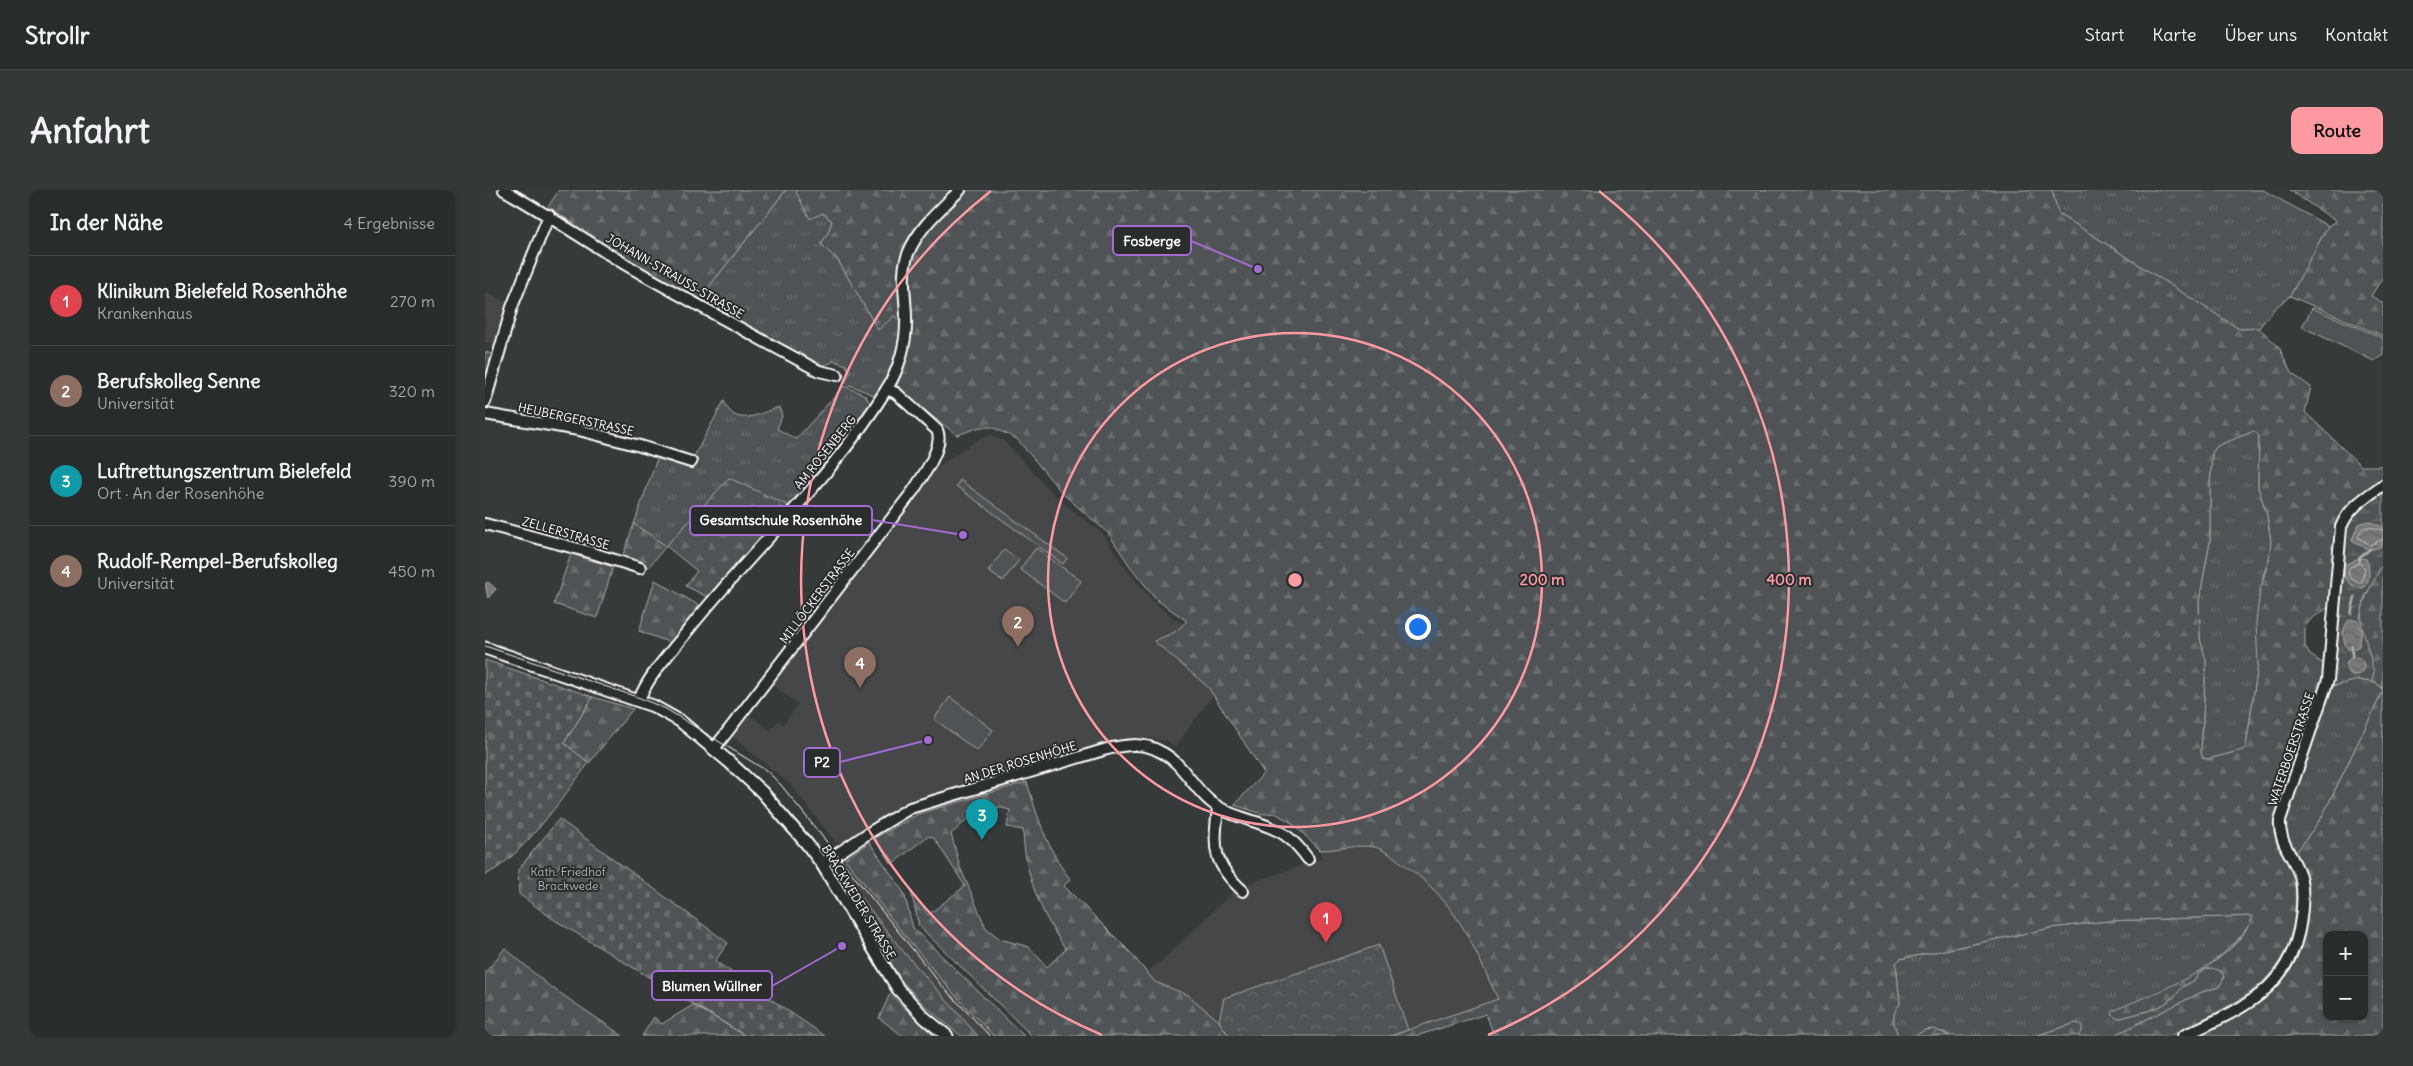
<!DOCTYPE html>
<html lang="de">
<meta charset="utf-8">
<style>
body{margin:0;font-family:Delius,sans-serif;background:#353838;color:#f1f3f6}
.controls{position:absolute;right:15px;bottom:15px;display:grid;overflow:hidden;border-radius:10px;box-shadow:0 1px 4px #0004}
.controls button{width:45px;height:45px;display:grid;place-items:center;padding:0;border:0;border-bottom:1px solid #454848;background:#292c2c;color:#f1f3f6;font:25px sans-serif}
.you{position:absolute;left:932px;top:436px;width:18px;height:18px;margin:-12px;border:4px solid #fff;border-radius:50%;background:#1a73e8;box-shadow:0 0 0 8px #1a73e833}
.badge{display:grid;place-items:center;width:32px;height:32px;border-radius:50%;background:#ff9aa2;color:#fff;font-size:16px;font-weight:700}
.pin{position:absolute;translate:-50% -41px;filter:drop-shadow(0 1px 2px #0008)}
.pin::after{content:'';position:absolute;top:26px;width:18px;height:15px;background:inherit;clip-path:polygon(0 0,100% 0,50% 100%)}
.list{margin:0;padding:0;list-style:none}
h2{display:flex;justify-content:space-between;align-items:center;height:65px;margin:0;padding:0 20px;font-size:21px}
h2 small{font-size:16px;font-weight:400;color:#a5a7a9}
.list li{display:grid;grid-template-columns:32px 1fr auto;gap:15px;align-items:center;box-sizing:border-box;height:90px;padding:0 20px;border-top:1px solid #454848}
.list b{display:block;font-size:19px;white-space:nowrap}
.list p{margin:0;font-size:16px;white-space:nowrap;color:#a5a7a9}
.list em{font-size:16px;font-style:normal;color:#a5a7a9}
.map{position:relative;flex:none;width:1898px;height:846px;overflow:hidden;border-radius:10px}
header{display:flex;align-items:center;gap:30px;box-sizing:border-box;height:70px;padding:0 25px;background:#292c2c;border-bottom:1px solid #454848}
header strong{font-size:24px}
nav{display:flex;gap:28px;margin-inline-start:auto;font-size:18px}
.intro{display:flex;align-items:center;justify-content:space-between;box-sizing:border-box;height:120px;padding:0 30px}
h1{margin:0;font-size:35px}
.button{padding:12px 22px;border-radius:10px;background:#ff9aa2;color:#111;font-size:18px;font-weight:700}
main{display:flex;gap:30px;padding:0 30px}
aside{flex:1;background:#292c2c;border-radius:10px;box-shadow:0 1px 4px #0004}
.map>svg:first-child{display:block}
.built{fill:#444748}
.grass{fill:url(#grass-tufts);stroke:#a8a9aa}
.forest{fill:url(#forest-firs);stroke:#a8a9aa;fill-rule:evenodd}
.wetland{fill:url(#wetland-marsh);stroke:#a8a9aa}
.cemetery{fill:url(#cemetery-stones);stroke:#a8a9aa}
.park{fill:url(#park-crowns);stroke:#a8a9aa}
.garden{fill:#505354;stroke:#a8a9aa}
.water{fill:url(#water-waves);stroke:#adaeaf}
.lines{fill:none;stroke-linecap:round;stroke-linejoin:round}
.shore{stroke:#c8c9c9;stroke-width:1}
.stream{stroke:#adaeaf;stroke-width:2.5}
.minor-casing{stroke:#fff;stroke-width:14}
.tertiary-casing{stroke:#fff;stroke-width:15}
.minor{stroke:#2a2d2e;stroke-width:10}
.tertiary{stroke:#2a2d2e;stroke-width:11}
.tram{stroke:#fff;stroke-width:1}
.ring{fill:none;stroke:#ff9aa2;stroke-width:2.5}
.labels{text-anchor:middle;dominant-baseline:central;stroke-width:4;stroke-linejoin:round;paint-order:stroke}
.street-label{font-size:12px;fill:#fff;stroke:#2a2d2e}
.park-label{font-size:12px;fill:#b0b2b2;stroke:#2a2d2e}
.centre{fill:#ff9aa2;stroke:#2a2d2e;stroke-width:2.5}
.ring-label{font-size:15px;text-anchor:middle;font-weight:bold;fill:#ff9aa2;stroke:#2a2d2e;stroke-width:4;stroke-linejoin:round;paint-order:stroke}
.leader{fill:none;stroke:#a36bd2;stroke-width:2}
.callout-dot{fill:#a36bd2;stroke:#2a2d2e;stroke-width:2}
.callout{fill:#2a2d2e;stroke:#a36bd2;stroke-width:2}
.callout-label{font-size:14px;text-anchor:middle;font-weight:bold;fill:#fff}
</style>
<header>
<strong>Strollr</strong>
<nav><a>Start</a><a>Karte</a><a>Über uns</a><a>Kontakt</a></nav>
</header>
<div class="intro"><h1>Anfahrt</h1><a class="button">Route</a></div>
<main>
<aside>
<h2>In der Nähe<small>4 Ergebnisse</small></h2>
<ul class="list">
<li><span class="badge" style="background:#e0444e">1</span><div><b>Klinikum Bielefeld Rosenhöhe</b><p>Krankenhaus</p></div><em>270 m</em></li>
<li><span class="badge" style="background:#8d6e63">2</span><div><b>Berufskolleg Senne</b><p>Universität</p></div><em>320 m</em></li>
<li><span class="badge" style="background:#0f9aa8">3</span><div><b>Luftrettungszentrum Bielefeld</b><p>Ort · An der Rosenhöhe</p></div><em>390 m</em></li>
<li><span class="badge" style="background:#8d6e63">4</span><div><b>Rudolf-Rempel-Berufskolleg</b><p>Universität</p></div><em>450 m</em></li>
</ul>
</aside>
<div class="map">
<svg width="1898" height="846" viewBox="0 0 1898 846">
<defs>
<pattern id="grass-tufts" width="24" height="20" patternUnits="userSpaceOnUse" patternTransform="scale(1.25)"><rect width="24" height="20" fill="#505354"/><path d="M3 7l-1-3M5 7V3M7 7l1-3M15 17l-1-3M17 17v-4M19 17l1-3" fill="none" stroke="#6a6d6e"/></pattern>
<pattern id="forest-firs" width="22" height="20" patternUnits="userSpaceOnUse" patternTransform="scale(1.25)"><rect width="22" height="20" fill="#505354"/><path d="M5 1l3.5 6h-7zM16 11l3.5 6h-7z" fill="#6a6d6e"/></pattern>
<pattern id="wetland-marsh" width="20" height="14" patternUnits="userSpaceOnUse" patternTransform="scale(1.25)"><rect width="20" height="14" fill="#505354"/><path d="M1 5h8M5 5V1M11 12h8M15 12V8" fill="none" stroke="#6a6d6e"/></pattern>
<pattern id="cemetery-stones" width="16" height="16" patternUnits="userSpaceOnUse" patternTransform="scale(1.25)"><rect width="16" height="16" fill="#505354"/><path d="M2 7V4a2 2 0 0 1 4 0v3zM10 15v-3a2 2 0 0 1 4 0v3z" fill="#6a6d6e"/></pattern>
<pattern id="park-crowns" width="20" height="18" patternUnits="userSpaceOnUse" patternTransform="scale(1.25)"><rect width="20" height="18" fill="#505354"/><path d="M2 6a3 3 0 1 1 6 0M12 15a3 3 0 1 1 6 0" fill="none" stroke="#6a6d6e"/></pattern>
<pattern id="water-waves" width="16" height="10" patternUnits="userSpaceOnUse" patternTransform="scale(1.25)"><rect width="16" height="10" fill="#767879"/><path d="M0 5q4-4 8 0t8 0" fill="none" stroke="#616262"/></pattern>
</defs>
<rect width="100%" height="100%" fill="#373a3b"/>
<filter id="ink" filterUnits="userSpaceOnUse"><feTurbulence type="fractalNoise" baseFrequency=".02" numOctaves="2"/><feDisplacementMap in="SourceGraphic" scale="10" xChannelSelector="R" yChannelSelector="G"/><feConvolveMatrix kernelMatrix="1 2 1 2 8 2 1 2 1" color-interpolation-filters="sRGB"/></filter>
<g filter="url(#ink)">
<path class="built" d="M 0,102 L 20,112 L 9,153 L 0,152 Z
M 507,245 L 519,251 L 574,310 L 617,343 L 641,379 L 669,413 L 698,435 L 690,442 L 670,451 L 723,497 L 728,505 L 690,557 L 683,551 L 663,548 L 629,550 L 425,612 L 352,654 L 305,594 L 246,546 L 263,524 L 285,540 L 293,531 L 299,534 L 313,514 L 286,494 L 451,278 L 493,249 Z
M 882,657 L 900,661 L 938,689 L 959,709 L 980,739 L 1013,809 L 905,846 L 744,846 L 734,831 L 703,805 L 670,792 L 662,782 L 681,767 L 752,698 L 837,668 L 835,660 Z
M 360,669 L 455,788 L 509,846 L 493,846 L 448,797 L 358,685 L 355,676 Z"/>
<path class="grass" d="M 301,0 L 313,0 L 311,2 L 347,31 L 343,44 L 336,54 L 354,72 L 393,139 L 409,125 L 415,129 C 415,158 406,182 393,207 L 360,193 L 365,183 L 361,175 L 349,171 L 341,175 L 333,175 L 214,109 Z
M 1567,0 L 1778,0 L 1843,36 L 1805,106 L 1789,119 L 1774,138 L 1754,139 L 1573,23 Z
M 359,196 L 380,205 L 387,216 L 344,271 L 304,316 L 244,289 L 181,356 L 149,334 L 173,266 L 208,268 L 239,211 C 250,239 272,224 294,217 L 297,226 L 292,239 L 311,249 Z
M 1769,240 L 1774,246 L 1773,297 L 1782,325 L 1786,351 L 1784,370 L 1778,385 L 1773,475 L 1761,557 L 1759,560 L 1723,569 L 1718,568 L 1716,563 L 1721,471 L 1715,449 L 1714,411 L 1725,351 L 1725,297 L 1727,263 L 1732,256 Z
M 1873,490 L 1887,492 L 1896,496 L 1898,501 L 1837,627 L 1811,663 L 1801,641 L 1802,624 L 1848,496 Z
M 1769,726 C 1746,773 1677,803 1633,829 C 1650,823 1670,822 1685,810 C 1696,801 1694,797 1710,790 C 1714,781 1720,779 1729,777 L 1739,784 L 1738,793 L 1734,797 L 1717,802 L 1628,846 L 1593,846 L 1597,841 L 1592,833 L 1550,846 L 1465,846 L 1459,842 L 1440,840 L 1430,846 L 1413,846 C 1409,835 1405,824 1415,814 L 1411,773 L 1415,769 L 1566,738 L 1622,731 Z"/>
<path class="forest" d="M 74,0 L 301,0 L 214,109 L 143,69 L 63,17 Z
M 313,0 L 1567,0 L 1573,23 L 1754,139 L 1774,138 L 1794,157 L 1806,183 L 1826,197 L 1820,222 L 1876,276 L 1898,276 L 1898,291 L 1865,313 L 1850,334 L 1844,417 L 1826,429 L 1820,437 L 1820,456 L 1825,465 L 1839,474 L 1837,489 L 1790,634 C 1787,664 1809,671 1810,694 C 1815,768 1782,799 1720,828 C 1708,834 1695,843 1682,846 C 1666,846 1645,846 1628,846 L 1717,802 L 1734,797 L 1739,788 L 1737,782 C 1726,775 1715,778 1710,790 C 1694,797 1696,801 1685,810 C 1670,822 1650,823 1633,829 L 1627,825 L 1628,821 C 1674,800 1749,777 1768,726 L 1622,731 L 1566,738 L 1415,769 L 1411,773 L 1415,814 C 1405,824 1409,835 1413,846 L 1003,846 L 1007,840 L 1001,824 L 931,846 L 905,846 L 1013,809 C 986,752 974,715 921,676 C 911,669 901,660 889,657 C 873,654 852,660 835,660 L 807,633 L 790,623 L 778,624 L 749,615 L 779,583 L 723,497 L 669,451 L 690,442 L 702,431 L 672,410 L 645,376 L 623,343 L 578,304 L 532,249 L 507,237 L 495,237 L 472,245 L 409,197 L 424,154 L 424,136 L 409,126 L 393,140 L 354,72 L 336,54 L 343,43 L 347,31 L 338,23 L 325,29 L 311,2 ZM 1769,241 L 1774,246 L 1773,297 L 1782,325 L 1786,351 L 1784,370 L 1775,400 L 1771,433 L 1773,475 L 1761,557 L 1758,560 L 1723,569 L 1718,568 L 1716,563 L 1721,471 L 1715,449 L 1714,411 L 1725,351 L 1725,297 L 1727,263 L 1732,256 Z
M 1804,0 L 1898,0 L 1898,87 L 1886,106 L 1898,113 L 1898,146 L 1805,106 L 1843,36 L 1851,31 Z
M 244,288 L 304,316 L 222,407 L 201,396 L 212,381 L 181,356 L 163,378 L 137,368 L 149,334 L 181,356 Z
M 86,364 L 128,377 L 112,428 L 69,414 Z
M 1898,373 L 1898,500 L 1896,496 L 1887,492 C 1891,469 1875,448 1876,427 C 1877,408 1890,389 1898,373 Z
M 170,390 L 215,416 L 186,453 L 154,441 Z
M 1898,501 L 1898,846 L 1710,846 C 1748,826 1794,809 1811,767 C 1816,756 1817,742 1819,730 C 1824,706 1823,684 1811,663 L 1837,627 ZM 1842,745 L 1879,745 L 1879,827 L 1842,827 Z
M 108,507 L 148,519 L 104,573 L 79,553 Z
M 542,592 C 553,628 562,659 585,689 L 579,696 L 644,761 L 670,792 L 703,805 L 734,831 L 744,846 L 547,846 L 434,736 L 426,701 L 443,725 L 480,696 L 449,648 L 443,646 L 407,674 L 390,648 L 433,624 ZM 513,617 L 525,620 L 522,637 L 538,640 C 539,683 556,725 581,759 L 562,777 L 544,757 L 515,749 L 501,738 L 475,677 L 466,644 L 493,620 Z
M 384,652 L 419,703 L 428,738 L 539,846 L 509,846 C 454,792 407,729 360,669 Z
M 358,685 L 418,761 L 493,846 L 476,846 L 439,815 L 415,789 L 389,743 L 378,717 Z
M 20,758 L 63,795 L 138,846 L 0,846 L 0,783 Z
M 405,804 L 449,846 L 418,846 L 394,828 Z
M 208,815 L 261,846 L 157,846 L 169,827 L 177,834 Z
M 1591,833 L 1597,835 L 1597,841 L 1593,846 L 1550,846 Z
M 1449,839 L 1465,846 L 1430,846 L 1440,840 Z"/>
<path class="wetland" d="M 1898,300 L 1898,373 L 1880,407 L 1875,428 L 1889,482 L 1887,492 L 1873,490 L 1848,496 L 1860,335 L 1867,324 Z"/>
<path class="cemetery" d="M 0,470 L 108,507 L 79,553 L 104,573 C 79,605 36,669 0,685 Z
M 74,629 L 243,753 L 230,771 L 340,846 L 261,846 L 68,729 L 34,704 L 33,680 Z"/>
<path class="park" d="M 0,162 L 7,164 L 0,191 Z
M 894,755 L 923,840 L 905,846 L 744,846 L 734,831 L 739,808 Z"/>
<path class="garden" d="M 1827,118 L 1898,148 L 1898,165 L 1889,171 L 1817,137 Z
M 475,290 L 582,368 L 578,374 L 471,296 Z
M 551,358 L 596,391 L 580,413 L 535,379 Z
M 519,360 L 534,370 L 518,391 L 503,381 Z
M 465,507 L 508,540 L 492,561 L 449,529 Z"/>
<path class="water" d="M 1883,331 L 1898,337 L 1898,348 L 1895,357 L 1884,360 L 1867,350 L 1874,334 Z
M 1874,368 L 1881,369 C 1885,377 1886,391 1878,398 C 1864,398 1858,388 1859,375 Z
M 3,392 L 11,399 L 3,408 L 0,394 Z
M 1865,429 L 1873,431 L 1877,441 L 1874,456 L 1869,459 L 1863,459 C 1856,450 1857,437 1865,429 Z
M1861 476a9 9 0 1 1 18 0a9 9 0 1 1-18 0Z"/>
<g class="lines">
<path class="shore" d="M 1898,340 C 1886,338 1878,332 1873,347 L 1885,355 L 1898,349
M 1875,373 L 1880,378 L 1877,391 L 1874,393 C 1867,390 1861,386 1864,378 Z"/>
<path class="stream" d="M 1875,371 L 1874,368 L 1885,359
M 1866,424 L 1870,407
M 1867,456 L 1867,467"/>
<g class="minor-casing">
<path id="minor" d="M 19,0 C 62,24 101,51 143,76 C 206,112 270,146 334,181 L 352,185
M 0,212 L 27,117 L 64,25
M 0,224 L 94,240 L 155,256 L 206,272
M 0,334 L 101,361 L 155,378
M 154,510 C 164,484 187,461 204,439 C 268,359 347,288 401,200 C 414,180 422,152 421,128 C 421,107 415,84 423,64 C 433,38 456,19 475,0
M 229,559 L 428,301 C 437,287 460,256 452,240 L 411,203 L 402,199
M 733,617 C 729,657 726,672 758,701
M 337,674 L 382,644 L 425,618 L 622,559 C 640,555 657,552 674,561 C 697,571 707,597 726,612 C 745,627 768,629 789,639 C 804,645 814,657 823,669
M 1698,846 C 1751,821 1801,803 1814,740 C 1817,724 1819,706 1816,690 C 1811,668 1793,654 1795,630 L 1843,490 L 1856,337 C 1864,317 1881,307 1898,295"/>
</g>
<g class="tertiary-casing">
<path id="tertiary" d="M 0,458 L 168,516 L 195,531 L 243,571 L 277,602 L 322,654 L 337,674 L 413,799 L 440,828 L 462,846"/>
</g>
<use href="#minor" class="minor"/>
<use href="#tertiary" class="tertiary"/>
<path class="tram" d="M 0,456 L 155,508 L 181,519 L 282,581 L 296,595 L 457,796 L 505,846"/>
</g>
</g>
<g class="ring">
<circle cx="810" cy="390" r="247"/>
<path d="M617 845A494 494 0 0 1 506 1M1114 1A494 494 0 0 1 1003 845"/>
</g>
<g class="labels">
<g class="street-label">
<text transform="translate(190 86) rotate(30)">JOHANN-STRAUSS-STRASSE</text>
<text transform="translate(91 229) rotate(12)">HEUBERGERSTRASSE</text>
<text transform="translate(340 262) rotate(-51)">AM ROSENBERG</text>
<text transform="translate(81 343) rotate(16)">ZELLERSTRASSE</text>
<text transform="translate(332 406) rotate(-53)">MILLÖCKERSTRASSE</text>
<text transform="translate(1806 559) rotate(-71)">WATERBOERSTRASSE</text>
<text transform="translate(535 572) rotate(-17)">AN DER ROSENHÖHE</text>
<text transform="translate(374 712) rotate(59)">BRACKWEDER STRASSE</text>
</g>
<g class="park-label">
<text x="83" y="681">Kath. Friedhof<tspan x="83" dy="14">Brackwede</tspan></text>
</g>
</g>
<circle cx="810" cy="390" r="8" class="centre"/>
<g class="ring-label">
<text x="1057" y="395">200 m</text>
<text x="1304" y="395">400 m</text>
</g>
<path class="leader" d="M773 79L706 51M478 345L387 330M443 550L355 572M357 756L287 796"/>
<g class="callout-dot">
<circle cx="773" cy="79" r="5"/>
<circle cx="478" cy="345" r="5"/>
<circle cx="443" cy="550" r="5"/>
<circle cx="357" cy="756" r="5"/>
</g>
<g class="callout">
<rect x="628" y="36" width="78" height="29" rx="5"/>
<rect x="205" y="316" width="182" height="29" rx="5"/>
<rect x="319" y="558" width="36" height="29" rx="5"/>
<rect x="167" y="781" width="120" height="29" rx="5"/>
</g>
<g class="callout-label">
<text x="667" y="56">Fosberge</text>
<text x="296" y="335">Gesamtschule Rosenhöhe</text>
<text x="337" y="577">P2</text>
<text x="227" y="801">Blumen Wüllner</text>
</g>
</svg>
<div class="controls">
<button>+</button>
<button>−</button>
</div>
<div class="you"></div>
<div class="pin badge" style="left:841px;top:753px;background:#e0444e">1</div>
<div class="pin badge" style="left:533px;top:457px;background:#8d6e63">2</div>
<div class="pin badge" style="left:497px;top:650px;background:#0f9aa8">3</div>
<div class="pin badge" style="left:375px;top:498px;background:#8d6e63">4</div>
</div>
</main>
